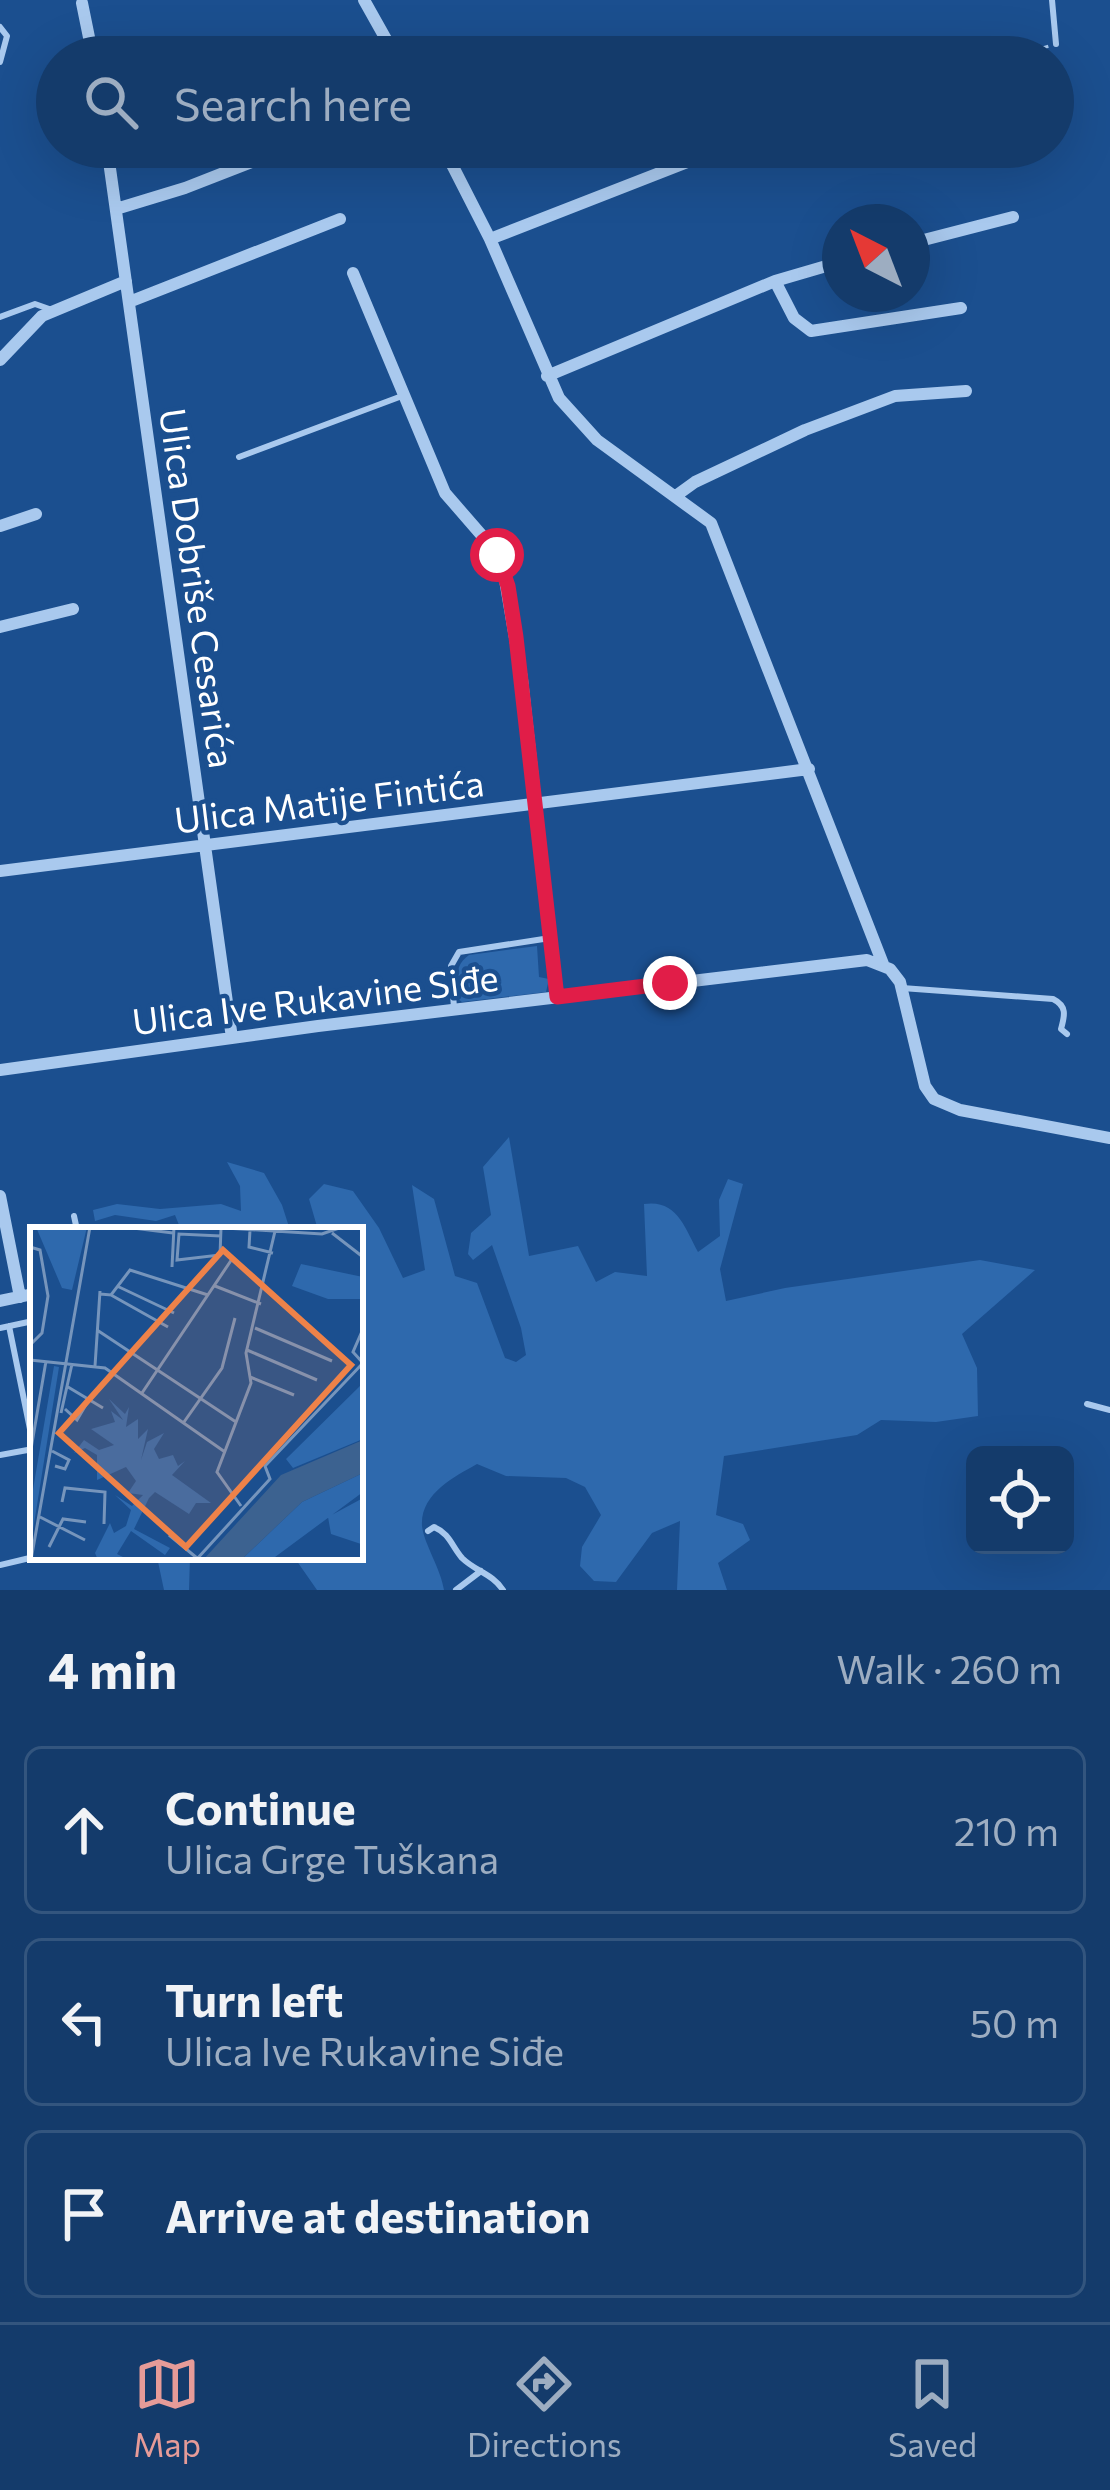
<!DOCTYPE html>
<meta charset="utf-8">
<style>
body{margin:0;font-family:Commissioner,sans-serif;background:#1d4271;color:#f1f3f6}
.controls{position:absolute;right:36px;bottom:36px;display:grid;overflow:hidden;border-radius:18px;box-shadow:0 12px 48px #0002}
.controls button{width:108px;height:108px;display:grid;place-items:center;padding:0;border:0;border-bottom:3px solid #33557e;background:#143b6b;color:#f1f3f6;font:60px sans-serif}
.compass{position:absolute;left:822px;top:204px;width:108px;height:108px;border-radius:50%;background:#143b6b;box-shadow:0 12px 48px #0002;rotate:318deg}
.stop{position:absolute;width:36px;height:36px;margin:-27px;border:9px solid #e11d48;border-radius:50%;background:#fff}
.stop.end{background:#e11d48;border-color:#fff;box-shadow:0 3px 12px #0008}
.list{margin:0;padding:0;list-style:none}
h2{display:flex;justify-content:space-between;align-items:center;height:156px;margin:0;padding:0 48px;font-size:51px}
h2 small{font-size:39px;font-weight:400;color:#9dadc1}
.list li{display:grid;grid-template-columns:78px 1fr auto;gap:36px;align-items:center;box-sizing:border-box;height:168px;margin:0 24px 24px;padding:0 24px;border:3px solid #33557e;border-radius:18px}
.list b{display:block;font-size:45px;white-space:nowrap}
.list p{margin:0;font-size:39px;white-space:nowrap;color:#9dadc1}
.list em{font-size:39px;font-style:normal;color:#9dadc1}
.icon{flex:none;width:66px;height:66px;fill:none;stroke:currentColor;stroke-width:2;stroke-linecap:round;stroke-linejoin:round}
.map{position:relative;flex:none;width:1110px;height:1590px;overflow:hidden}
.search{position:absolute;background:#143b6b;box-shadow:0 12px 48px #0002;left:36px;right:36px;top:36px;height:132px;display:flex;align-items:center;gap:30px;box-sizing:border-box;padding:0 42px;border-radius:66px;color:#9dadc1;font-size:45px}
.sheet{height:732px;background:#143b6b}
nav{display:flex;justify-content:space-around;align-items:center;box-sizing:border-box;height:168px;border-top:3px solid #33557e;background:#143b6b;font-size:33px;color:#9dadc1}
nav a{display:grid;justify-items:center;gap:6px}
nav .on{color:#e69b98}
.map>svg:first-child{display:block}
.green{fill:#2e69ad}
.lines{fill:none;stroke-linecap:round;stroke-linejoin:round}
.path{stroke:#a9c9ee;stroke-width:3;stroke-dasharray:6 9;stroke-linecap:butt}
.lane{stroke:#a9c9ee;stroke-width:6}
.street{stroke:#a9c9ee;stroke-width:12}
.route{stroke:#e11d48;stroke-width:15}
.labels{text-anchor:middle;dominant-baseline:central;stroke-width:9;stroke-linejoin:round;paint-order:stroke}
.street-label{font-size:36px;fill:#fff;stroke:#1b4f8f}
.inset-road{fill:none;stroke:#7695bc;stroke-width:3}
.view{fill:#ee8249;fill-opacity:0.15;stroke:#ee8249;stroke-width:6}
.inset-edge{fill:none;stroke:#fff;stroke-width:6}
</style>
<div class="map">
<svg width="1110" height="1590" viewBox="0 0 1110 1590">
<rect width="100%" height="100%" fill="#1b4f8f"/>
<path class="green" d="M 537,946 L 539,977 L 549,979 L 546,992 L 462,1002 L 458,999 C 457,982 453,966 469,955 Z
M 509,1137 L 529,1256 L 578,1246 L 596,1282 L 615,1272 L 647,1276 L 644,1204 C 677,1199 685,1228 698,1252 L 720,1236 L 719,1200 L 728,1179 L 743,1184 L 720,1269 L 726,1301 L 785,1288 L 980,1260 L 1035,1270 L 962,1334 L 977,1368 L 978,1416 L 936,1422 L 881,1420 L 857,1435 L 724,1456 L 716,1515 L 743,1524 L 750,1540 L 718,1563 L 727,1590 L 677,1590 L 680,1521 L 652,1533 L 616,1582 L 594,1581 L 580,1566 L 582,1547 L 601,1515 L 585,1487 L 566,1478 L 506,1476 L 477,1464 C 454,1477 420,1494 422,1526 C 424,1544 441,1569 444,1590 L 317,1590 L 294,1557 L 360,1557 L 360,1230 L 318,1230 L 309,1199 L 324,1184 L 353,1191 L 379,1228 L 403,1278 L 425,1270 L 412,1185 L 434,1199 L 455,1276 L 477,1283 L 505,1358 L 516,1362 L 526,1355 L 521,1328 L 492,1245 L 473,1260 L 468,1254 L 471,1233 L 491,1215 L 483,1167 Z
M 227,1162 L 264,1173 L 282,1205 L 290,1230 L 181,1230 L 175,1215 L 156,1221 L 115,1215 L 95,1221 L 93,1210 L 117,1204 L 160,1209 L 221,1204 L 241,1211 L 240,1186 Z
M 157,1557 L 190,1557 L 189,1590 L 164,1590 Z"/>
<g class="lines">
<path class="path" d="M 1014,57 L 1049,46"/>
<path class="lane" d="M 1052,0 L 1056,44
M 0,27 L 7,36 L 0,62
M 0,317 L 35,304 L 52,310
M 239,457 L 402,396
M 902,988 L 1053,999 C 1067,1006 1065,1015 1061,1029 L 1067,1034
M 454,1008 L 451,966 L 459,952 L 550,938
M 74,1216 L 77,1230
M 9,1326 L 33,1444
M 0,1328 L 33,1321
M 1087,1404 L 1110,1410
M 0,1455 L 33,1449
M 428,1531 L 434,1527 C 450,1534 451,1545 462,1558 C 475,1571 493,1574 503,1590
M 0,1565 L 34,1557
M 456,1590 L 481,1571"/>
<path class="street" d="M 364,0 L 396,57
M 82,3 L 93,57
M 107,147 L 232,1038
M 443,147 L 490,239 L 559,398 L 597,440 L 711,523 L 883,964
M 116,209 L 185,188 L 290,147
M 490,239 L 726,147
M 912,243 L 1013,217
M 353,273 L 445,493 L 491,546 L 504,574 L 522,679 L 557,997
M 775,281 L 794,318 L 811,331 L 961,308
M 129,302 L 340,219
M 0,360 L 42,316 L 126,281
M 547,376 L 775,281 L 840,262
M 677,495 L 695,482 L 805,430 L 895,396 L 966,391
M 0,526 L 36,514
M 0,627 L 73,609
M 0,871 L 809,769
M 0,1070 L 318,1026 L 867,960 L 890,969 L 900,982 L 925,1086 L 934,1099 L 960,1110 L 1110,1138
M 0,1196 L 20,1297
M 0,1301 L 33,1294"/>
</g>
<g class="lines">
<path class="route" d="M 497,555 L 508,586 L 516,637 L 557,997 L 670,983"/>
</g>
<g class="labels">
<g class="street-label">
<text transform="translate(199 588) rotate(82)">Ulica Dobriše Cesarića</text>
<text transform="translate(329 800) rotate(-7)">Ulica Matije Fintića</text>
<text transform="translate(315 998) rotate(-7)">Ulica Ive Rukavine Siđe</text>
</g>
</g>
<g transform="translate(30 1227)">
<rect width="333" height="333" fill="#1b4f8f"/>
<path d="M 6,0 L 57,0 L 42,63 L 32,61 ZM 271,37 L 333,50 L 333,72 L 298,72 L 262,59 ZM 24,139 L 29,140 L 0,322 L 0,280 ZM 333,156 L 333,212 L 263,241 L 256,232 ZM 79,172 L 95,187 L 99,180 L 96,200 L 108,192 L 108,212 L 118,202 L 111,233 L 117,215 L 134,206 L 124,222 L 129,232 L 143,228 L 148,239 L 155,234 L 142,248 L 181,276 L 166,276 L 159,287 L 125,265 L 119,271 L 104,302 L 140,321 L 135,328 L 101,304 L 87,327 L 99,333 L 68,333 L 65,326 L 80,296 L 84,306 L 96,299 L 101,283 L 85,268 L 102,279 L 113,268 L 98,266 L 106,254 L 96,240 L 67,253 L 67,228 L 55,221 L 44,226 L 54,213 L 69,223 L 84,218 L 61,202 L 85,195 L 81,184 L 93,193 ZM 333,246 L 333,265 L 241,333 L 211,333 L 272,275 ZM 333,271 L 333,333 L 330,333 L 331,317 L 301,307 L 298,290 Z" fill="#2e69ad"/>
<path d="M 333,213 L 333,246 L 272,275 L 211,333 L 173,333 L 251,248 Z" fill="#3c6290"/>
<path class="inset-road" d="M 95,0 L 143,6M 180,0 L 292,7 L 312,0M 220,3 L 219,20 L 243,26M 302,6 L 333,30M 191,9 L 149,7 L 147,33 L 190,28 L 191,1M 0,20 L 10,23 L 18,69 L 12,106 L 0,118M 142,40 L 144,0M 87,59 L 144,86M 185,59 L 231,77M 70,67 L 81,68 L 100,43 L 178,68M 81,68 L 138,100M 225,101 L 302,134M 67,103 L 206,195M 217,123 L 287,153M 0,133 L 75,141 L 195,225M 333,136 L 323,125 L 333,102M 65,139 L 70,64M 220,150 L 264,168M 38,160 L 73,181M 112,166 L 202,32M 35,182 L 47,193 L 57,176M 31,186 L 42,137M 154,195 L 192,141 L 205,91M 22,224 L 39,233 L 35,242 L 25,239M 0,228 L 16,134M 32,275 L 35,261 L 75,265 L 74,297M 211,279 L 187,245 L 221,156 L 216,126 L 246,0M 10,290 L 55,313M 139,308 L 167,331M 19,320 L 33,292 L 56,295M 1,333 L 60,0M 166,333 L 240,252 L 235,239 L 333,136"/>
<path class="view" d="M 193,23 L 321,138 L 156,320 L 29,206 Z"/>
<rect width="333" height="333" class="inset-edge"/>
</g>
</svg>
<div class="controls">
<button><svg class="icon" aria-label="locate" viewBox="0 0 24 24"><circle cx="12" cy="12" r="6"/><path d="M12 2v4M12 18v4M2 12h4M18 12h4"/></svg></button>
</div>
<svg class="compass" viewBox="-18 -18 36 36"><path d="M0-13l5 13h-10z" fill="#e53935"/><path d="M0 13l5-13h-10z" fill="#9dadc1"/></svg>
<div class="stop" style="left:497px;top:555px"></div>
<div class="stop end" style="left:670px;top:983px"></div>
<div class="search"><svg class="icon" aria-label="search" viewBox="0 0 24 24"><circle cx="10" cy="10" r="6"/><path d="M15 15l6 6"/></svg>Search here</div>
</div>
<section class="sheet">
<h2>4 min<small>Walk · 260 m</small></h2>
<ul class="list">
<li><svg class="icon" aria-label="ahead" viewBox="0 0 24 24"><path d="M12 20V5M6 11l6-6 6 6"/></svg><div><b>Continue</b><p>Ulica Grge Tuškana</p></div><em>210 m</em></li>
<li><svg class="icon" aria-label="left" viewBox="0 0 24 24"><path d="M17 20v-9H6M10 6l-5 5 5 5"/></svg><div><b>Turn left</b><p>Ulica Ive Rukavine Siđe</p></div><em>50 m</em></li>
<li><svg class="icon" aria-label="arrive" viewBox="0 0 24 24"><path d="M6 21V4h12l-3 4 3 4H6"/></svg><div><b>Arrive at destination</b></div></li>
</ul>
</section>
<nav>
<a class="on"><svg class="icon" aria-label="map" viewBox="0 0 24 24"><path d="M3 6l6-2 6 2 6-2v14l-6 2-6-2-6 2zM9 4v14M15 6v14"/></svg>Map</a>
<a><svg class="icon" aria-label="directions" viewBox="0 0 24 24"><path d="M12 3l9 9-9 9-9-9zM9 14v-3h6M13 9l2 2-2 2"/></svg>Directions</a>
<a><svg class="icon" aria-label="saved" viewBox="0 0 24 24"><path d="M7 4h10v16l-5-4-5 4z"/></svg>Saved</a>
</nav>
